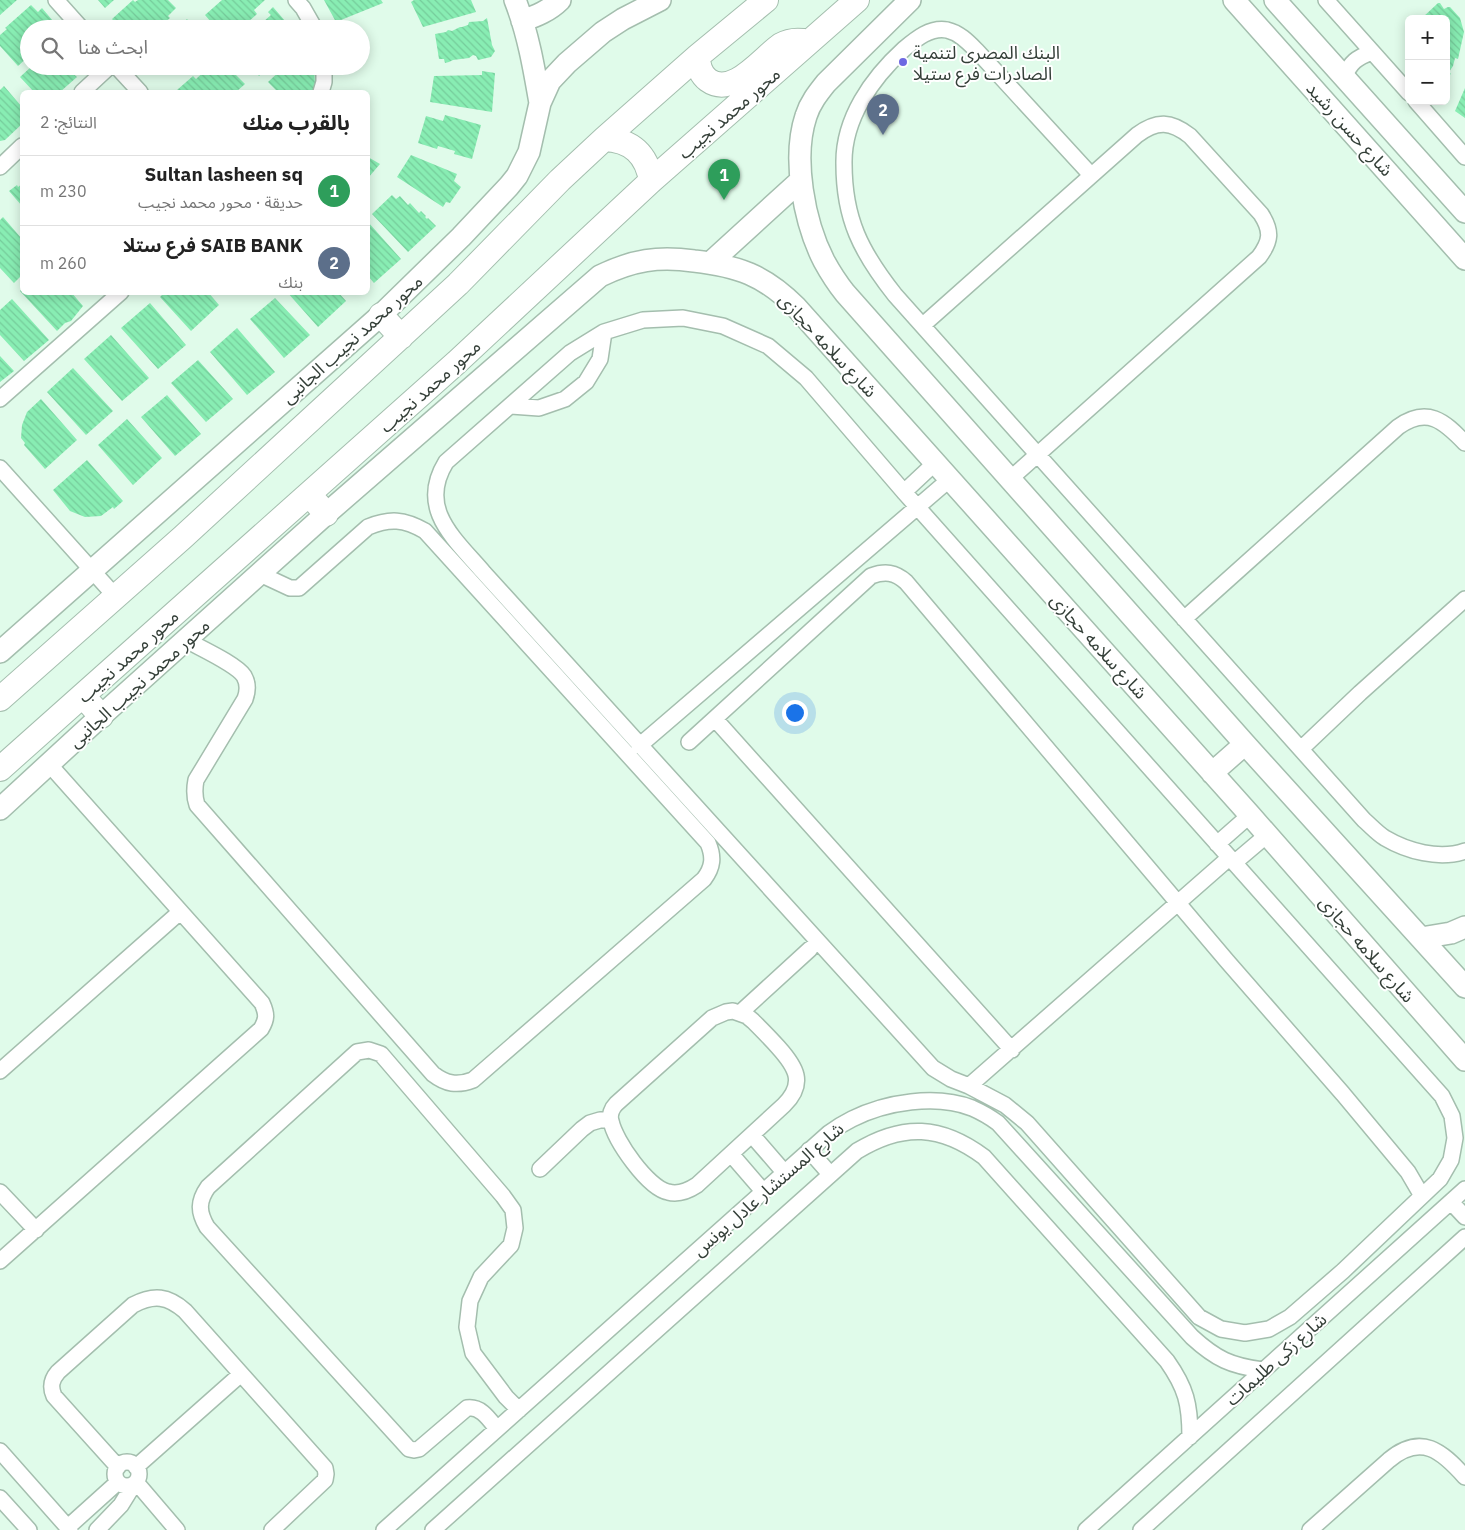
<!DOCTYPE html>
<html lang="ar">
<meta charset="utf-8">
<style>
body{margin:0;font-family:"IBM Plex Sans","Noto Sans Arabic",sans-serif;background:#f2f2f2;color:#222;direction:rtl}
.controls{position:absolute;right:15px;top:15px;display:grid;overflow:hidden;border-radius:8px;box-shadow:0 2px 12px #0003}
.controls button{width:45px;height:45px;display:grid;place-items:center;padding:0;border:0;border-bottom:1px solid #e0e0e0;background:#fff;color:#222;font:25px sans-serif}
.you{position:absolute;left:794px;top:712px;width:18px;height:18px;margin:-12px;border:4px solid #fff;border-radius:50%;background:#1a73e8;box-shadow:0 0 0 8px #1a73e833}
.badge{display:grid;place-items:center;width:32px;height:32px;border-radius:50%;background:#d93025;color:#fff;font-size:16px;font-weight:700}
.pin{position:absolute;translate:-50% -41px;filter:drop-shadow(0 1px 2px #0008)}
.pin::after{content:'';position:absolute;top:26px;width:18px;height:15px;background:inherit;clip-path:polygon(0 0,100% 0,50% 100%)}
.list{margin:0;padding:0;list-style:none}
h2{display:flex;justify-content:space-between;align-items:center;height:65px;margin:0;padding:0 20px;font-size:21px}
h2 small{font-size:16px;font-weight:400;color:#767676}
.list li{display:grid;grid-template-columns:32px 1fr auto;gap:15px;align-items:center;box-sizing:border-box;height:70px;padding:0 20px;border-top:1px solid #e0e0e0}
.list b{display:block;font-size:19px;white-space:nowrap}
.list p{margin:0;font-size:16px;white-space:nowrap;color:#767676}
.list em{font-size:16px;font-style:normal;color:#767676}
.icon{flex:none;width:28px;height:28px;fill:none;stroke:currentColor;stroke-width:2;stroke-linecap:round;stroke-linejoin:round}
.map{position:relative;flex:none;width:1465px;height:1530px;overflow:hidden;direction:ltr}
.search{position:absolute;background:#fff;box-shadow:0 2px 12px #0003;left:20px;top:20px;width:350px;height:55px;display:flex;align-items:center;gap:12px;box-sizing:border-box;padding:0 18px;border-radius:28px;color:#767676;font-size:19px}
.panel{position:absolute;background:#fff;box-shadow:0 2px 12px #0003;left:20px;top:90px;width:350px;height:205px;border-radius:8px;direction:rtl}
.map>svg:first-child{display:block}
.building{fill:url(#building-back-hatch)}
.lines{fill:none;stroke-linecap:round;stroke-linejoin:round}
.street-casing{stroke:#a4beae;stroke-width:18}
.secondary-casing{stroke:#a4beae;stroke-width:24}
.primary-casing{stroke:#a4beae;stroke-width:26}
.street{stroke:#fff;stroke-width:15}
.secondary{stroke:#fff;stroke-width:21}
.primary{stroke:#fff;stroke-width:24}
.poi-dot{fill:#6e68e2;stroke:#fff;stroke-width:2}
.labels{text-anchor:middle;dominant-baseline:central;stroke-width:4;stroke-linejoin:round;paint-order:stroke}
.poi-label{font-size:18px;fill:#343f38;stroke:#fff;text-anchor:start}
.street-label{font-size:18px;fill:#343f38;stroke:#fff}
</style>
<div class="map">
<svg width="1465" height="1530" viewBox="0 0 1465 1530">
<defs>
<pattern id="building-back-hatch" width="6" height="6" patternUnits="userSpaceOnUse" patternTransform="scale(1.25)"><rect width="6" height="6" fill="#88edb3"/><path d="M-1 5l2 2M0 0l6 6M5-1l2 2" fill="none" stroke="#76cc9b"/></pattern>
</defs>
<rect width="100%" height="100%" fill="#e0fbea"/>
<path class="building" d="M 0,0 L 17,0 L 0,15 Z
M 98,0 L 114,0 L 105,8 Z
M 133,0 L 135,2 L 138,0 L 168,0 L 176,8 L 168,16 L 170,18 L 157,29 L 154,27 L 152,29 L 121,29 L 112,19 Z
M 222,0 L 265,0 L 254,10 L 257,14 L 240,29 L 217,29 L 205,15 Z
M 324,0 L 381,0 L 383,3 L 336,22 Z
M 414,0 L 471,0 L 476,12 L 423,27 L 411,2 Z
M 1438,3 L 1440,3 L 1444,9 L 1448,7 L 1450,7 L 1460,18 L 1464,32 L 1458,59 L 1455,58 L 1453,66 L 1449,72 L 1451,74 L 1446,77 L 1446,19 L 1421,19 Z
M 31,5 L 38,12 L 42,8 L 53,21 L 49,25 L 53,29 L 29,29 L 29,50 L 26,53 L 29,56 L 18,66 L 0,46 L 0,35 L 7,29 L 5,28 Z
M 273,7 L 292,29 L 255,29 L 271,15 L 268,12 Z
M 487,18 L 492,45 L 495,51 L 491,57 L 478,60 L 476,56 L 473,55 L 469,58 L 453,60 L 449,62 L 445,63 L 444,59 L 439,59 L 435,34 L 446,32 L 448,30 L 452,31 L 460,27 L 462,27 L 468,25 L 469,22 L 483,21 Z
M 187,19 L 195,29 L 176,29 Z
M 32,66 L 76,66 L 71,72 L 77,77 L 60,92 L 34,92 L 20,77 Z
M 158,66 L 184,66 L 180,70 L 177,67 L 167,75 Z
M 210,66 L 227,66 L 245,84 L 236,92 L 179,92 L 177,90 L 193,76 L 196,79 Z
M 250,66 L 270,66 L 259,76 Z
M 285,66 L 314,66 L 315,84 L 313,92 L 278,92 L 268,82 Z
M 482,71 L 495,73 L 492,112 L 430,102 L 434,76 L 482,75 Z
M 4,86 L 22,107 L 22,124 L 5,140 L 0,141 L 0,90 Z
M 1465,88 L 1465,118 L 1455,111 Z
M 445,115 L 481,125 L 472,159 L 454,154 L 455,151 L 438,146 L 437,149 L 418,143 L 426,116 L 443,121 Z
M 411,155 L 457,174 L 454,181 L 461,187 L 450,203 L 446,202 L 443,207 L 397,177 Z
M 368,157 L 380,164 L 368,178 Z
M 22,184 L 22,206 L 9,191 L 17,185 L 18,187 Z
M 392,195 L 396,199 L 400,196 L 408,205 L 410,203 L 419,213 L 421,211 L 426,216 L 425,217 L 427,219 L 428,218 L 436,226 L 408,252 L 372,214 Z
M 3,217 L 22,239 L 22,275 L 14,283 L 0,268 L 0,220 Z
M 368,222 L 401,259 L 374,283 L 368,276 Z
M 22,289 L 22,292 L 71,292 L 83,306 L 71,321 L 65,323 L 57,331 L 20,291 Z
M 165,292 L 208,292 L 219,305 L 191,331 L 160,297 Z
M 287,292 L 338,292 L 346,301 L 318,327 Z
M 275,298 L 310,335 L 284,358 L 250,319 Z
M 12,299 L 49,340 L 24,361 L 0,335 L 0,310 Z
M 150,303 L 186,345 L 158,369 L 121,328 Z
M 237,328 L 275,372 L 247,395 L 210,352 Z
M 111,335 L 149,378 L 122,401 L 84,359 Z
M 0,356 L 14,371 L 0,382 Z
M 198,360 L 233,399 L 206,422 L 171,383 Z
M 73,368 L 113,411 L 86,435 L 47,392 Z
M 167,395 L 201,434 L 175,456 L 141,417 Z
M 41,399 L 77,440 L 45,469 L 24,445 L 25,443 L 21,438 L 22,425 L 27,412 Z
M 127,419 L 162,458 L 133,485 L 98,445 Z
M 87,460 L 123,501 L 114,509 L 113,507 L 101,516 L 85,517 L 70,511 L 53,490 Z"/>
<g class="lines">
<g class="street-casing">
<path id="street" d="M 56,0 L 82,29
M 296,0 L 303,8 L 315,29
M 1326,0 L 1409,93
M 116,66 L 140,92
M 1344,77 C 1351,62 1356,58 1372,52
M 82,92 L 110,66
M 321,92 L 324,82 L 324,66
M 1416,101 L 1465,157
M 0,167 L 22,146
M 1091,175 L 978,52 C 969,43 960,33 947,30 C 930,27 916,39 904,49 C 872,78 843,119 844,164 C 844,219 861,252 895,295 L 1364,820 C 1371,826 1377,833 1385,838 C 1407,851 1439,860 1465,851
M 683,318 L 723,326 L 768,346 L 806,378 L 904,492 L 1442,1096 L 1452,1116 L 1455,1138 L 1451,1160 L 1440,1179 L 1343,1271 L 1290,1317 L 1269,1329 L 1245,1333 L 1221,1329 L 1199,1317 L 1027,1123 L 1005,1105 L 969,1086 L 951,1079 L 933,1068 L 484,573 C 455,539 417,509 446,462 L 570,353 L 604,332 L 643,320 Z
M 923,325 L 1137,135 C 1157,120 1171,121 1190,136 L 1261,214 C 1272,231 1271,241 1259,257 L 1009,480
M 0,399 L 121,292
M 511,406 L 539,408 L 565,399 L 586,382 L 600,359 L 604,332
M 0,468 L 116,597
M 904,492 L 935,463
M 1184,619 L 1398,427 C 1427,406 1444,421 1465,443
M 186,640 C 200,648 236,664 244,676 C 248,683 248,691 245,699 L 196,780 C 194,790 194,796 197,805 L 433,1074 C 446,1084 457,1086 473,1080 L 704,879 C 713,867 714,857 708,843 L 425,531 C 404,519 390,518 368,527 L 299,588 L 290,588 L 260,574
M 715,719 L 1012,1050
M 689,742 L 871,576 C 885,571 895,572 906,582 L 1227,961 L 1343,1094 L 1408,1172 L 1422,1196
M 639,746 L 950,479
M 1301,749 L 1360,693 L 1465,599
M 1217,844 L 1250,815
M 1234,863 L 1267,835
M 733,1011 L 747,1016 L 753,1021 C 761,1029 770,1038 778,1047 C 796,1067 806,1083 784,1105 L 697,1185 C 688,1191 679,1195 668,1192 C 648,1188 615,1141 611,1121 C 609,1115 612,1108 616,1104 L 712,1018 L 726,1012 Z
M 740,1013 L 810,949
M 0,1071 L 180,912
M 969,1086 L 1229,858
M 752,1135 L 784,1172
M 809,1150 L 830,1174
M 731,1154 L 763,1191
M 540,1169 L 582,1129 L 590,1123 L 600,1120 L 610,1120
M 0,1192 L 36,1230
M 1451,1202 L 1465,1217
M 0,1261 L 261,1029 C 267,1019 267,1014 262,1003 L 49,764
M 497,1429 C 489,1419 481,1406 467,1408 L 419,1449 L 414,1450 L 409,1449 L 207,1227 C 198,1212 198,1201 208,1187 L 357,1052 L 369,1050 L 381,1054 L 503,1196 L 513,1210 L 515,1228 L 511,1245 L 481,1277 L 470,1301 L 467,1327 L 473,1353 L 506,1397 L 519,1410
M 0,1451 L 70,1530
M115 1474a12 12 0 1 1 24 0a12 12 0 1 1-24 0Z
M 118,1467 L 54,1396 C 50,1387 51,1380 58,1372 L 133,1305 C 154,1294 168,1296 185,1311 L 325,1468 L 326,1474 L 325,1480 L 272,1530
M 136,1467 L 241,1374
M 136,1482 L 177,1530
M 0,1498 L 29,1530
M 68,1527 L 118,1482
M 97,1530 L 121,1505 L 134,1484
M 384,1530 L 829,1133 C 836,1128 844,1123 852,1119 C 886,1102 936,1094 972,1108 C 981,1112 990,1117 998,1123 L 1192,1337 C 1216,1359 1231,1366 1263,1370
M 433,1530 L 857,1151 C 903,1123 941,1125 984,1157 L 1167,1361 C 1186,1388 1190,1404 1190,1437
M 1086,1530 L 1465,1189
M 1141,1530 L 1465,1237
M 1310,1530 L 1389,1460 C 1421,1433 1442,1451 1465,1477"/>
</g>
<g class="secondary-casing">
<path id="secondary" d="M 515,0 C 528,33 534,68 540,103
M 910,0 L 826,83 C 818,93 810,103 806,116 C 792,158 804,222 824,261 C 830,272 837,283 845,293 L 1245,744 L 1465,987
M 1234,0 L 1465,259
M 1275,0 L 1465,212
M 522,21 C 536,16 549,11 560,0
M 710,263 L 801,180
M 0,652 L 381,315 L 461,237 L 509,186 L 517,176 L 529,152 L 540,103 L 550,81 L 567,63 L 603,32 L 623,19 L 660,0
M 1212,773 L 1245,744
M 0,809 L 101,716 L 326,514 L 600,276 C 633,260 658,256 694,261 C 738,266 764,275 796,307 L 1250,815 L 1465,1060
M 1421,938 L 1451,933 L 1465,927"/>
</g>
<g class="primary-casing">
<path id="primary" d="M 698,56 C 698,65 700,74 708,80 C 733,98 762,58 781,45 C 788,41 795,40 803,41
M 604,139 C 632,140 647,155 651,181
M 381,315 L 401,337
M 309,494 L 326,514
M 83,696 L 101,716
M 0,699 L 183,537 L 458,284 L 560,180 L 604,139 L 698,56 L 766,0
M 0,769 L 457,362 L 651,181 L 857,0"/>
</g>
<use href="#street" class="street"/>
<use href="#secondary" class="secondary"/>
<use href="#primary" class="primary"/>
</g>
<circle class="poi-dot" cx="903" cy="62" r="5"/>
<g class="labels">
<g class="poi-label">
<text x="913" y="52">البنك المصرى لتنمية<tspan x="913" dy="21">الصادرات فرع ستيلا</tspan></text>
</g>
<g class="street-label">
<text transform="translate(729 113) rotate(-41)">محور محمد نجيب</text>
<text transform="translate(1350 129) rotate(48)">شارع حسن رشيد</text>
<text transform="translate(352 339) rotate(-42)">محور محمد نجيب الجانبى</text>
<text transform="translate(828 345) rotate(47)">شارع سلامه حجازى</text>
<text transform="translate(430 386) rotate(-42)">محور محمد نجيب</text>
<text transform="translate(1099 646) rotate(48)">شارع سلامه حجازى</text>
<text transform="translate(128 656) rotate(-42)">محور محمد نجيب</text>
<text transform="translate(139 683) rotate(-42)">محور محمد نجيب الجانبى</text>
<text transform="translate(1367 949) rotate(49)">شارع سلامه حجازى</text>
<text transform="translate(768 1189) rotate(-41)">شارع المستشار عادل يونس</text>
<text transform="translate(1276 1359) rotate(-42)">شارع زكى طليمات</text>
</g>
</g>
</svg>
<div class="controls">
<button>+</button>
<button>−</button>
</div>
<div class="you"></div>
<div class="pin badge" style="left:724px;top:200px;background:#2e9e5b">1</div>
<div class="pin badge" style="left:883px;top:135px;background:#5c6f8a">2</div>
<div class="search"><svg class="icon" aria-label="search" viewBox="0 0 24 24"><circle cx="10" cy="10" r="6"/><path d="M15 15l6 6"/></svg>ابحث هنا</div>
<section class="panel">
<h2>بالقرب منك<small>النتائج: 2</small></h2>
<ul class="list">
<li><span class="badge" style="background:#2e9e5b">1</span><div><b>Sultan lasheen sq</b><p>حديقة · محور محمد نجيب</p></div><em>230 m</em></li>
<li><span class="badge" style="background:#5c6f8a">2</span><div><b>SAIB BANK فرع ستلا</b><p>بنك</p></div><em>260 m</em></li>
</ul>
</section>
</div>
